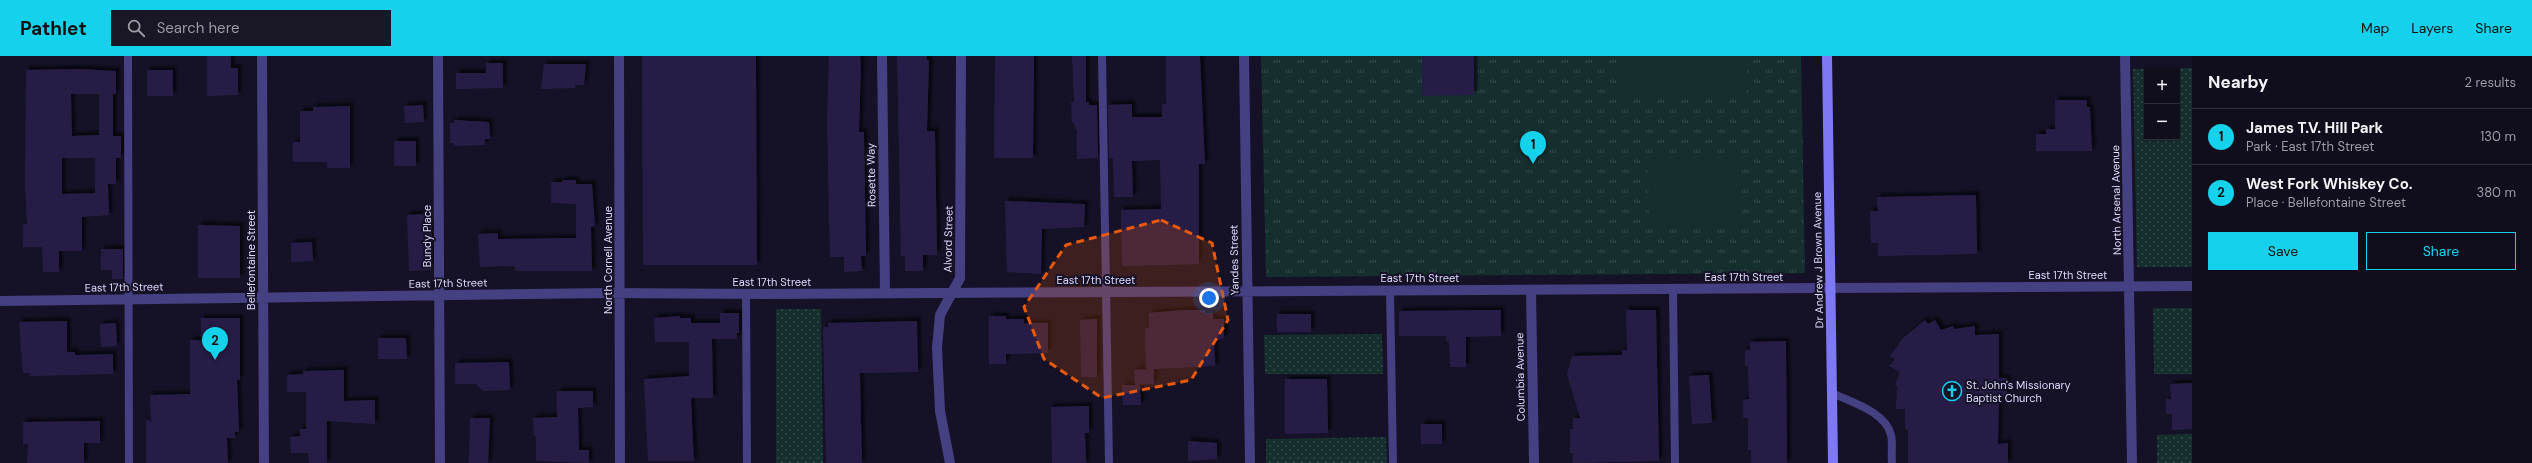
<!DOCTYPE html>
<meta charset="utf-8">
<style>
body{margin:0;font-family:"DM Sans",sans-serif;background:#191625;color:#f1f3f6}
.controls{position:absolute;right:12px;top:12px;display:grid;overflow:hidden;border-radius:0px;box-shadow:0 1px 3px #0004}
.controls button{width:36px;height:36px;display:grid;place-items:center;padding:0;border:0;border-bottom:1px solid #302d3b;background:#100d1c;color:#f1f3f6;font:20px sans-serif}
.you{position:absolute;left:1209px;top:242px;width:14px;height:14px;margin:-10px;border:3px solid #fff;border-radius:50%;background:#1a73e8;box-shadow:0 0 0 6px #1a73e833}
.badge{display:grid;place-items:center;width:26px;height:26px;border-radius:50%;background:#15d2ec;color:#111;font-size:13px;font-weight:700}
.pin{position:absolute;translate:-50% -33px;filter:drop-shadow(0 1px 2px #0008)}
.pin::after{content:'';position:absolute;top:21px;width:14px;height:12px;background:inherit;clip-path:polygon(0 0,100% 0,50% 100%)}
.list{margin:0;padding:0;list-style:none}
h2{display:flex;justify-content:space-between;align-items:center;height:52px;margin:0;padding:0 16px;font-size:17px}
h2 small{font-size:13px;font-weight:400;color:#9c9ca3}
.list li{display:grid;grid-template-columns:26px 1fr auto;gap:12px;align-items:center;box-sizing:border-box;height:56px;padding:0 16px;border-top:1px solid #302d3b}
.list b{display:block;font-size:15px;white-space:nowrap}
.list p{margin:0;font-size:13px;white-space:nowrap;color:#9c9ca3}
.list em{font-size:13px;font-style:normal;color:#9c9ca3}
.actions{display:flex;gap:8px;padding:12px 16px}
.actions a{flex:1;padding:9px 0;border:1px solid #15d2ec;border-radius:0px;text-align:center;font-size:14px;color:#15d2ec}
.actions .main{background:#15d2ec;color:#111}
.icon{flex:none;width:22px;height:22px;fill:none;stroke:currentColor;stroke-width:2;stroke-linecap:round;stroke-linejoin:round}
.map{position:relative;flex:none;width:2192px;height:407px;overflow:hidden}
header{display:flex;align-items:center;gap:24px;box-sizing:border-box;height:56px;padding:0 20px;background:#15d2ec;color:#111}
header strong{font-size:19px}
nav{display:flex;gap:22px;margin-inline-start:auto;font-size:14px}
.search{width:280px;height:36px;background:#191625;display:flex;align-items:center;gap:10px;box-sizing:border-box;padding:0 14px;border-radius:0px;color:#9c9ca3;font-size:15px}
main{display:flex}
aside{flex:1;background:#100d1c}
.map>svg:first-child{display:block}
.grass{fill:url(#grass-dots);fill-rule:evenodd}
.park{fill:url(#park-tufts)}
.pitch{fill:#152f2f}
.building{fill:#281f45;fill-rule:evenodd;filter:url(#shadow)}
.lines{fill:none;stroke-linecap:round;stroke-linejoin:round}
.service{stroke:#444081;stroke-width:8}
.minor{stroke:#444081;stroke-width:10}
.secondary{stroke:#7e78f4;stroke-width:10}
.marked{fill:#e8590c;fill-opacity:0.2;stroke:#e8590c;stroke-width:3;stroke-dasharray:8 5;stroke-linejoin:round}
.labels{text-anchor:middle;dominant-baseline:central;stroke-width:4;stroke-linejoin:round;paint-order:stroke}
.street-label{font-size:11px;fill:#ded9fc;stroke:#151126}
.poi-label{font-size:11px;fill:#ded9fc;stroke:#151126;text-anchor:start}
</style>
<header>
<strong>Pathlet</strong>
<div class="search"><svg class="icon" aria-label="search" viewBox="0 0 24 24"><circle cx="10" cy="10" r="6"/><path d="M15 15l6 6"/></svg>Search here</div>
<nav><a>Map</a><a>Layers</a><a>Share</a></nav>
</header>
<main>
<div class="map">
<svg width="2192" height="407" viewBox="0 0 2192 407">
<defs>
<pattern id="grass-dots" width="8" height="8" patternUnits="userSpaceOnUse"><rect width="8" height="8" fill="#152f2f"/><path d="M2 2h.1M6 6h.1" fill="none" stroke="#374d4e" stroke-width="1.8" stroke-linecap="round"/></pattern>
<pattern id="park-tufts" width="24" height="20" patternUnits="userSpaceOnUse"><rect width="24" height="20" fill="#152f2f"/><path d="M3 7l-1-3M5 7V3M7 7l1-3M15 17l-1-3M17 17v-4M19 17l1-3" fill="none" stroke="#374d4e"/></pattern>
<filter id="shadow"><feDropShadow dx="3.5" dy="-3.5" stdDeviation="1" flood-color="#0009"/></filter>
</defs>
<rect width="100%" height="100%" fill="#151126"/>
<path class="grass" d="M 2192,12 L 2192,211 L 2137,211 L 2133,13 ZM 2147,15 L 2177,15 L 2177,81 L 2147,81 Z
M 2153,252 L 2192,252 L 2192,318 L 2154,318 Z
M 776,253 L 821,253 L 823,407 L 776,407 Z
M 1382,278 L 1383,318 L 1265,318 L 1264,279 Z
M 2192,378 L 2192,407 L 2157,407 L 2157,379 Z
M 1386,381 L 1387,407 L 1266,407 L 1266,383 Z"/>
<path class="park" d="M 1261,0 L 1801,0 L 1805,217 L 1266,221 Z"/>
<path class="pitch" d="M 1622,0 L 1746,0 L 1746,40 L 1622,41 Z
M 1741,98 L 1742,168 L 1649,170 L 1648,99 Z"/>
<path class="building" d="M 207,0 L 231,0 L 231,12 L 238,12 L 238,39 L 207,40 Z
M 642,0 L 756,0 L 757,209 L 643,209 Z
M 829,0 L 860,0 L 861,8 L 859,76 L 864,76 L 866,200 L 861,200 L 862,215 L 844,216 L 844,201 L 830,201 L 827,64 Z
M 897,0 L 927,0 L 927,4 L 929,4 L 927,75 L 935,75 L 937,199 L 923,199 L 923,215 L 905,215 L 905,200 L 901,200 Z
M 995,0 L 1034,0 L 1033,102 L 994,102 Z
M 1072,0 L 1086,0 L 1086,46 L 1089,46 L 1089,49 L 1097,49 L 1098,102 L 1077,103 L 1077,73 L 1075,73 L 1074,67 L 1072,67 L 1071,46 L 1074,46 Z
M 1166,0 L 1200,0 L 1205,108 L 1199,108 L 1199,208 L 1122,210 L 1121,154 L 1161,153 L 1160,104 L 1132,105 L 1133,141 L 1114,141 L 1113,102 L 1109,102 L 1108,49 L 1132,48 L 1132,61 L 1162,61 L 1162,48 L 1166,48 Z
M 1422,0 L 1474,0 L 1474,39 L 1422,40 Z
M 486,7 L 503,7 L 503,32 L 456,33 L 456,17 L 486,17 Z
M 544,8 L 586,8 L 584,29 L 575,29 L 575,32 L 541,33 Z
M 79,13 L 116,15 L 116,38 L 113,38 L 113,80 L 121,80 L 121,102 L 116,102 L 116,128 L 108,128 L 109,159 L 82,161 L 82,195 L 59,195 L 59,216 L 43,216 L 42,191 L 23,191 L 23,168 L 27,168 L 25,130 L 26,14 ZM 71,38 L 99,38 L 99,79 L 72,80 ZM 62,102 L 95,102 L 95,137 L 62,138 Z
M 147,14 L 173,14 L 173,40 L 147,40 Z
M 2055,44 L 2087,44 L 2087,51 L 2090,51 L 2092,95 L 2036,95 L 2036,78 L 2046,78 L 2046,73 L 2055,73 Z
M 423,49 L 424,66 L 405,67 L 404,50 Z
M 350,50 L 350,112 L 327,112 L 327,106 L 293,106 L 293,86 L 300,86 L 300,55 L 313,55 L 313,51 Z
M 454,64 L 489,66 L 490,83 L 485,83 L 485,89 L 454,90 L 454,87 L 450,87 L 450,67 L 454,67 Z
M 394,85 L 416,85 L 416,110 L 394,110 Z
M 562,124 L 576,124 L 576,128 L 592,128 L 595,170 L 591,171 L 592,215 L 516,215 L 514,210 L 480,211 L 478,178 L 498,177 L 498,183 L 576,182 L 576,148 L 551,147 L 551,126 L 562,126 Z
M 1976,139 L 1977,198 L 1878,200 L 1878,187 L 1871,187 L 1870,155 L 1878,155 L 1877,141 Z
M 1005,145 L 1085,148 L 1084,171 L 1042,173 L 1041,218 L 1007,216 Z
M 426,158 L 426,166 L 432,166 L 431,214 L 409,215 L 407,159 Z
M 198,169 L 240,170 L 240,222 L 198,222 Z
M 312,186 L 313,205 L 291,206 L 291,187 Z
M 101,193 L 123,193 L 123,223 L 112,223 L 112,214 L 101,214 Z
M 1183,254 L 1205,254 L 1205,257 L 1213,257 L 1213,263 L 1224,263 L 1224,283 L 1214,284 L 1215,310 L 1154,313 L 1154,328 L 1135,329 L 1134,314 L 1153,313 L 1146,313 L 1145,272 L 1149,272 L 1149,257 Z
M 1501,254 L 1501,280 L 1466,281 L 1466,311 L 1450,311 L 1449,285 L 1446,285 L 1446,280 L 1399,280 L 1399,255 Z
M 1626,254 L 1656,254 L 1659,405 L 1573,407 L 1573,397 L 1570,397 L 1570,373 L 1573,373 L 1573,362 L 1580,362 L 1567,318 L 1572,300 L 1622,299 L 1622,294 L 1627,294 Z
M 720,257 L 739,257 L 739,277 L 737,277 L 737,283 L 712,283 L 713,342 L 692,342 L 691,344 L 694,405 L 648,405 L 644,323 L 689,320 L 689,286 L 655,286 L 654,262 L 680,260 L 680,262 L 691,262 L 691,267 L 720,267 Z
M 1277,258 L 1311,258 L 1311,276 L 1277,276 Z
M 989,260 L 1006,260 L 1006,263 L 1024,263 L 1024,267 L 1048,267 L 1048,297 L 1006,298 L 1006,308 L 989,308 Z
M 201,262 L 240,262 L 240,324 L 237,324 L 239,376 L 235,376 L 235,382 L 227,382 L 228,407 L 146,407 L 146,364 L 151,365 L 150,339 L 190,338 L 190,284 L 201,284 Z
M 1097,263 L 1097,321 L 1081,321 L 1080,264 Z
M 1925,264 L 1928,268 L 1935,264 L 1941,274 L 1953,270 L 1954,273 L 1975,270 L 1975,279 L 1999,278 L 1999,322 L 2007,322 L 2007,342 L 1999,342 L 1998,388 L 2008,387 L 2008,407 L 1908,407 L 1908,374 L 1905,373 L 1905,353 L 1896,353 L 1897,330 L 1895,329 L 1900,316 L 1889,310 L 1895,303 L 1890,300 L 1903,282 Z
M 67,265 L 67,296 L 75,296 L 75,299 L 113,298 L 113,318 L 30,320 L 30,317 L 23,317 L 19,266 Z
M 917,265 L 918,316 L 860,317 L 862,407 L 826,407 L 823,271 L 828,271 L 828,267 Z
M 116,267 L 117,290 L 101,291 L 100,268 Z
M 378,282 L 406,282 L 407,303 L 378,303 Z
M 1786,285 L 1787,407 L 1751,407 L 1751,394 L 1748,394 L 1748,362 L 1743,362 L 1743,344 L 1749,343 L 1748,310 L 1745,310 L 1745,294 L 1750,294 L 1750,286 Z
M 509,306 L 510,334 L 483,335 L 476,328 L 455,328 L 455,307 Z
M 344,314 L 344,345 L 375,344 L 375,368 L 327,365 L 327,407 L 309,407 L 308,397 L 291,397 L 290,381 L 300,380 L 300,373 L 306,373 L 306,336 L 287,336 L 287,319 L 303,318 L 303,315 Z
M 1709,319 L 1712,367 L 1692,368 L 1689,320 Z
M 1285,323 L 1327,323 L 1328,377 L 1285,378 Z
M 2192,327 L 2192,373 L 2172,374 L 2172,358 L 2166,358 L 2166,343 L 2171,343 L 2170,328 Z
M 1122,329 L 1140,329 L 1141,349 L 1123,349 Z
M 557,335 L 593,335 L 593,351 L 578,352 L 579,394 L 589,394 L 589,407 L 536,405 L 536,380 L 534,380 L 533,362 L 557,361 Z
M 1089,350 L 1089,377 L 1085,377 L 1086,407 L 1052,407 L 1051,351 Z
M 470,362 L 490,362 L 488,407 L 469,407 Z
M 100,365 L 100,387 L 84,387 L 84,407 L 27,407 L 28,388 L 23,388 L 23,366 Z
M 1421,368 L 1442,368 L 1442,388 L 1421,388 Z
M 1188,385 L 1217,387 L 1217,403 L 1188,405 Z"/>
<g class="lines">
<path class="service" d="M 128,0 L 129,407
M 1102,0 L 1109,407
M 1673,234 L 1675,407
M 1390,235 L 1393,407
M 746,238 L 747,407
M 1832,337 C 1851,346 1886,356 1891,379 C 1893,387 1891,398 1892,407"/>
<path class="minor" d="M 262,0 L 264,407
M 438,0 L 440,407
M 619,0 L 620,407
M 882,0 L 885,237
M 1244,0 L 1250,407
M 2125,0 L 2132,407
M 1531,234 L 1534,407
M 0,245 L 608,237 L 767,238 L 2192,230
M 950,407 L 940,355 L 937,292 L 940,259 L 960,222 L 961,0"/>
<path class="secondary" d="M 1827,0 L 1833,407"/>
</g>
<path class="marked" d="M 1161,164 L 1212,187 L 1228,264 L 1191,324 L 1102,342 L 1044,303 L 1024,251 L 1066,189 Z"/>
<defs>
<g id="church-ring" transform="scale(1)"><circle r="9.5" fill="#151126" stroke="#15d2ec" stroke-width="1.5"/><path d="M-1.2-6h2.4v3.5h3.3v2.4h-3.3V6h-2.4V-.1h-3.3v-2.4h3.3Z" fill="#15d2ec"/></g>
</defs>
<g fill-rule="evenodd">
<use href="#church-ring" x="1952" y="335"/>
</g>
<g class="labels">
<g class="street-label">
<text transform="translate(871 119) rotate(-91)">Rosette Way</text>
<text transform="translate(2116 144) rotate(-91)">North Arsenal Avenue</text>
<text transform="translate(427 180) rotate(-90)">Bundy Place</text>
<text transform="translate(948 183) rotate(-89)">Alvord Street</text>
<text transform="translate(251 204) rotate(-90)">Bellefontaine Street</text>
<text transform="translate(608 204) rotate(-90)">North Cornell Avenue</text>
<text transform="translate(1234 204) rotate(-91)">Yandes Street</text>
<text transform="translate(1818 204) rotate(-91)">Dr Andrew J Brown Avenue</text>
<text x="2068" y="219">East 17th Street</text>
<text x="1744" y="221">East 17th Street</text>
<text x="1420" y="222">East 17th Street</text>
<text x="1096" y="224">East 17th Street</text>
<text x="772" y="226">East 17th Street</text>
<text transform="translate(448 227) rotate(-1)">East 17th Street</text>
<text transform="translate(124 231) rotate(-1)">East 17th Street</text>
<text transform="translate(1520 321) rotate(-91)">Columbia Avenue</text>
</g>
<g class="poi-label">
<text x="1966" y="329">St. John's Missionary<tspan x="1966" dy="13">Baptist Church</tspan></text>
</g>
</g>
</svg>
<div class="controls">
<button>+</button>
<button>−</button>
</div>
<div class="you"></div>
<div class="pin badge" style="left:1533px;top:108px">1</div>
<div class="pin badge" style="left:215px;top:304px">2</div>
</div>
<aside>
<h2>Nearby<small>2 results</small></h2>
<ul class="list">
<li><span class="badge">1</span><div><b>James T.V. Hill Park</b><p>Park · East 17th Street</p></div><em>130 m</em></li>
<li><span class="badge">2</span><div><b>West Fork Whiskey Co.</b><p>Place · Bellefontaine Street</p></div><em>380 m</em></li>
</ul>
<div class="actions"><a class="main">Save</a><a>Share</a></div>
</aside>
</main>
